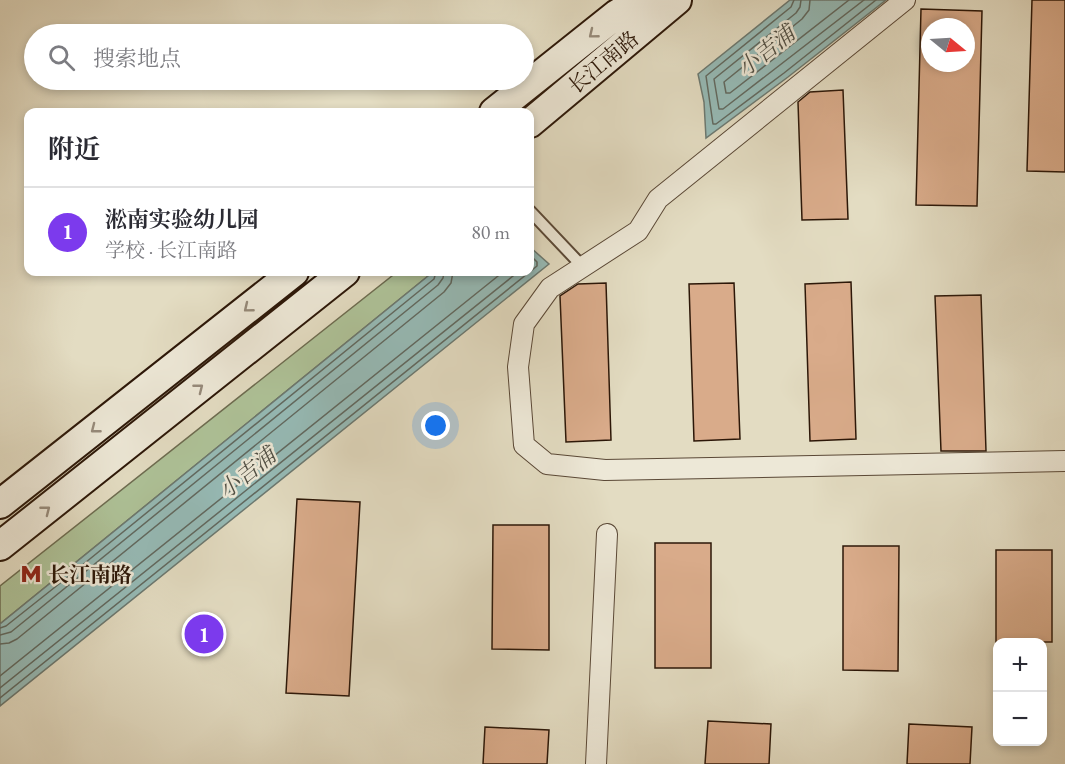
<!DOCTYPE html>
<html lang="zh">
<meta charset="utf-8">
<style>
body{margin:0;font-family:"EB Garamond","Noto Serif SC",serif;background:#f7f7f7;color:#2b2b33}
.controls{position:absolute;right:18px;bottom:18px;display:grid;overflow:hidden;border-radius:12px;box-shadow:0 3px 9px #0003}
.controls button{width:54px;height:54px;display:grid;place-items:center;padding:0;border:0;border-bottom:2px solid #e1e1e2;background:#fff;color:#2b2b33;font:30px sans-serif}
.compass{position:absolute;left:921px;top:18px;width:54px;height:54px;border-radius:50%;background:#fff;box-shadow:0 3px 9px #0003;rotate:108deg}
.you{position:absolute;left:436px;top:426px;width:21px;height:21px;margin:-15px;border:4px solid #fff;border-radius:50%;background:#1a73e8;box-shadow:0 0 0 9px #1a73e833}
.badge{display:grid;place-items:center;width:39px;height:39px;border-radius:50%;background:#7c3aed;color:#fff;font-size:20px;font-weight:700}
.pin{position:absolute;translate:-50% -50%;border:3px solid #fff;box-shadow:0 2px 6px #0006}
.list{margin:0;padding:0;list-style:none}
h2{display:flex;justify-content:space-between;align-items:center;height:78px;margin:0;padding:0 24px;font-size:26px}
h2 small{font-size:20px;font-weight:400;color:#7c7c81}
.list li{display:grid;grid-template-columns:39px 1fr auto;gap:18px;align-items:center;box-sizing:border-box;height:90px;padding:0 24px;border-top:2px solid #e1e1e2}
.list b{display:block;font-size:22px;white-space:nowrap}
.list p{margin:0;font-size:20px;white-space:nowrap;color:#7c7c81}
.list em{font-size:20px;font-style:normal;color:#7c7c81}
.icon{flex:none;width:33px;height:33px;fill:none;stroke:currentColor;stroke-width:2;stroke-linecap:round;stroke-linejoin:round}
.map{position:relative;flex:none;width:1065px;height:764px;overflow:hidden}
.search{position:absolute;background:#fff;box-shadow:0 3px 9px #0003;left:24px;top:24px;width:510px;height:66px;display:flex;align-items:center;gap:15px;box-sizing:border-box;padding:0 21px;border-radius:33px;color:#7c7c81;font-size:22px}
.panel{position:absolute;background:#fff;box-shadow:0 3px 9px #0003;left:24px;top:108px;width:510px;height:168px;border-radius:12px}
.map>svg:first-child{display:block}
.green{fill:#aec298;stroke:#6d6c50;stroke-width:1.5}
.water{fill:#96bbb7;stroke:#6c7971;stroke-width:1.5}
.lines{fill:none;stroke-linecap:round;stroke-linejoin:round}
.shore{stroke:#616960;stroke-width:1.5}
.building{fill:#d9ab8a;stroke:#2c1708;stroke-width:1.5;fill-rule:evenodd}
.service-casing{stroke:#5a4836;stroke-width:14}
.minor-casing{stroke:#5a4836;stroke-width:22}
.secondary-casing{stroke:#2c1708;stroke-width:32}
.service{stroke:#ede8d7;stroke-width:10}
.minor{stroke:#ede8d7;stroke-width:20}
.secondary{stroke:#ede8d7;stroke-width:28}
.oneway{stroke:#968a7a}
.labels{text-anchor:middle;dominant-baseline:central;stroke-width:5;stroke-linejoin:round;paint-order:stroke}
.street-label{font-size:21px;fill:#2c1708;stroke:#ede8d7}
.poi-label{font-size:21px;font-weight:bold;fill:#2c1708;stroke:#ede8d7;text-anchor:start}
.water-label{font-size:22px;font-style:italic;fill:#515045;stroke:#ede8d7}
</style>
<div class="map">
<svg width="1065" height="764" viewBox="0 0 1065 764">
<rect width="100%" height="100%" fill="#e3dcc2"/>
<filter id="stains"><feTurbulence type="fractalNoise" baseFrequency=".00333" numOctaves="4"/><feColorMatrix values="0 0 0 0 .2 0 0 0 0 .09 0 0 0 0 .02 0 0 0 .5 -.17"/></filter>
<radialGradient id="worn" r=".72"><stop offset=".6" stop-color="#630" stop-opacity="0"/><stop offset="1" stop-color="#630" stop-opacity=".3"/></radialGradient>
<path class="green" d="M 397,272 L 433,272 L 0,624 L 0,586 Z"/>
<path class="water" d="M 790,0 L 886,0 L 788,77 L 706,138 L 704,102 L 698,74 Z
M 530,247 L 549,264 L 0,706 L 0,624 L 433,272 L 530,272 Z"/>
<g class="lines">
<path class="shore" d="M 794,0 L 791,7 L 706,76 L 713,124 L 716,124 L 784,73 L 876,0
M 801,0 L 800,7 L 796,13 L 714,79 L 719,109 L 723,109 L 864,0
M 810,0 L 809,10 L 802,19 L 724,82 L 726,93 L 730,93 L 849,0
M 0,628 L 6,626 L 64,580 L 434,279 L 436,272
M 0,635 L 11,632 L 438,285 L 443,278 L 444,272
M 0,644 L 9,643 L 17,639 L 444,292 L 451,283 L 453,272
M 0,676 L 503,272
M 0,688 L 518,272
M 0,698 L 537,266 L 537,262 L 530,255"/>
</g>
<path class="building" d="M 1032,0 L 1065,0 L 1065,172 L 1027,171 Z
M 921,9 L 982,11 L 977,206 L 916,205 ZM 930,27 L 966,27 L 966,63 L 930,63 Z
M 843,90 L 848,219 L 802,220 L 798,102 L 810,92 Z
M 851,282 L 856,439 L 810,441 L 805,284 Z
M 606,283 L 611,440 L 566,442 L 560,296 L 578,284 Z
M 734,283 L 740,439 L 694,441 L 689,284 Z
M 981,295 L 986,451 L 941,451 L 935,296 Z
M 297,499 L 360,502 L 349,696 L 286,693 Z
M 493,525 L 549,525 L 549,650 L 492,649 Z
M 655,543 L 711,543 L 711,668 L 655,668 Z
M 843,546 L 899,546 L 898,671 L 843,670 Z
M 996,550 L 1052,550 L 1052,642 L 996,642 Z
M 708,721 L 771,724 L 769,764 L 705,764 Z
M 909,724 L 972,727 L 970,764 L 907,764 Z
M 485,727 L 549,730 L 547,764 L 483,764 Z"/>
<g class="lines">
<g class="service-casing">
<path id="service" d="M 530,211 L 583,267"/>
</g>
<g class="minor-casing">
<path id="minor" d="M 905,0 L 658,199 L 638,231 L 550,288 L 524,324 L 518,367 L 524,445 L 547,464 L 605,470 L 1065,461
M 596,764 L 607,534"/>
</g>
<g class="secondary-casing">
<path id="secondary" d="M 494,112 L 617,14 L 641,0
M 530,123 L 677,0
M 0,504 L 294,272
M 0,546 L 345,272"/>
</g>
<use href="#service" class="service"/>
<use href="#minor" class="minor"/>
<use href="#secondary" class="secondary"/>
</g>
<defs><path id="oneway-chevron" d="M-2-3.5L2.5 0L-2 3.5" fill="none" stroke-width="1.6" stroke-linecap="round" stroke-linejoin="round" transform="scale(1.5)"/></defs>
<g class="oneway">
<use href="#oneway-chevron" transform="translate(593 34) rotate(141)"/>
<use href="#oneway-chevron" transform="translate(248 308) rotate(141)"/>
<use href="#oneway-chevron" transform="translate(199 388) rotate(-38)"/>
<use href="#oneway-chevron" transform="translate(95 429) rotate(142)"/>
<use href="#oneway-chevron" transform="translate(46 510) rotate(-38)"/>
</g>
<defs>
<g id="metro-bare" transform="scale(1.62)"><path d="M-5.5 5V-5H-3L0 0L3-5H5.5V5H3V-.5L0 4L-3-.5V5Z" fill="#8f2418" stroke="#ede8d7" stroke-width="2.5" paint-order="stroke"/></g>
</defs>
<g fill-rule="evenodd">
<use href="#metro-bare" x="31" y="574"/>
</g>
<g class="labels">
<g class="street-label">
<text transform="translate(603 62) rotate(-40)">长江南路</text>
</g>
<g class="poi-label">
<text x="48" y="574">长江南路</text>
</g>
<g class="water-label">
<text transform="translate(766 51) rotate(-39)">小吉浦</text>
<text transform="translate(247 473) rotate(-39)">小吉浦</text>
</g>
</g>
<rect width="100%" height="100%" filter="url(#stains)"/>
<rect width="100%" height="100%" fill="url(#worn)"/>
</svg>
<div class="controls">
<button>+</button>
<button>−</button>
</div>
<svg class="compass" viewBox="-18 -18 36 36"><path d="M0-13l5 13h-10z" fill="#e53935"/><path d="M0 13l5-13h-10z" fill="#7c7c81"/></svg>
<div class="you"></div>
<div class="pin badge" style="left:204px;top:634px">1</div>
<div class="search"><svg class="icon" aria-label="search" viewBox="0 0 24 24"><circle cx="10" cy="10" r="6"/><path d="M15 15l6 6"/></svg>搜索地点</div>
<section class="panel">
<h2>附近<small></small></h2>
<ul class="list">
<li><span class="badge">1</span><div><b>淞南实验幼儿园</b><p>学校 · 长江南路</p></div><em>80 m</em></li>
</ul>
</section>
</div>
